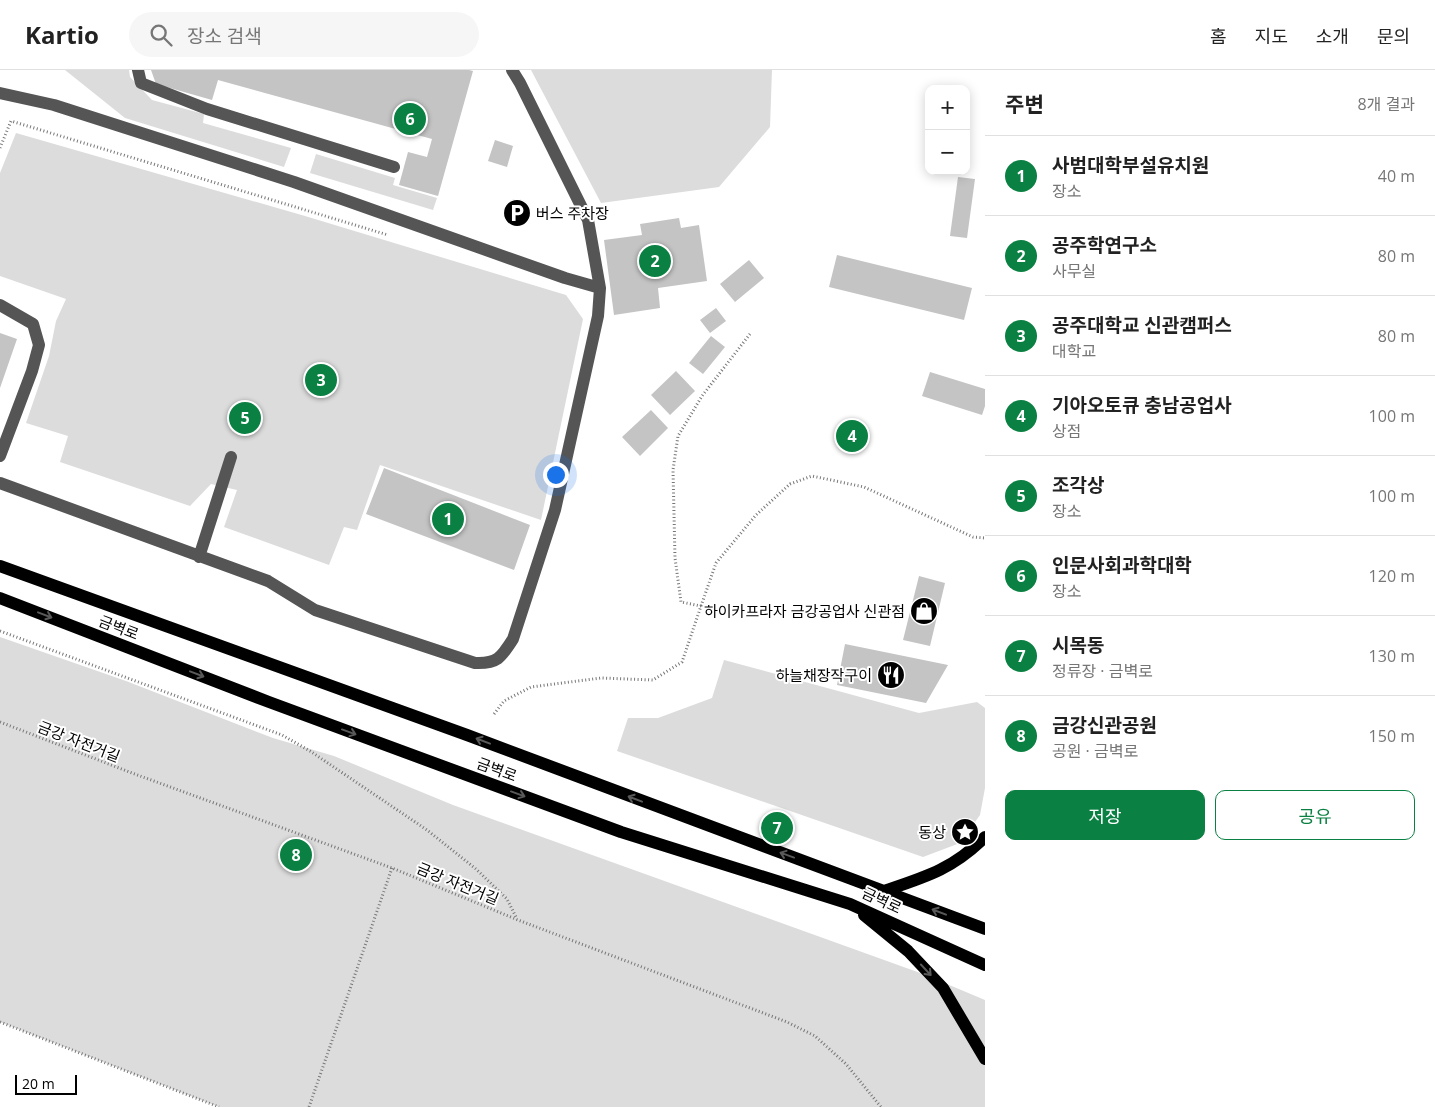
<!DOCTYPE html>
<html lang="ko">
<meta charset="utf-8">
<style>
body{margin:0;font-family:"Open Sans","Noto Sans KR",sans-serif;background:#f6f6f6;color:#222}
.controls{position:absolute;right:15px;top:15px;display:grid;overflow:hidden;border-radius:10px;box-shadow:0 2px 12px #0003}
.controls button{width:45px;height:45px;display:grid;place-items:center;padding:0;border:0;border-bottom:1px solid #e0e0e0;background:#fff;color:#222;font:25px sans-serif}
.scale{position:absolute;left:15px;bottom:12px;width:62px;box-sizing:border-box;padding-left:5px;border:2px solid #000;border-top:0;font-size:14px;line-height:18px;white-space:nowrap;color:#000;-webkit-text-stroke:4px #fff;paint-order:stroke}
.you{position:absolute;left:555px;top:404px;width:18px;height:18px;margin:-12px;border:4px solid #fff;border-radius:50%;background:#1a73e8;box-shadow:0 0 0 8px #1a73e833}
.badge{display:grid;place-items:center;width:32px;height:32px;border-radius:50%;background:#0b8043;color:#fff;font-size:16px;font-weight:700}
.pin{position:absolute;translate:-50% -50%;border:2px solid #fff;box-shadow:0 1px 5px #0006}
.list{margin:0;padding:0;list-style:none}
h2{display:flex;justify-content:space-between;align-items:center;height:65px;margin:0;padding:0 20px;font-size:21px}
h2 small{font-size:16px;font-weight:400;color:#767676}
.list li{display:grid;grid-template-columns:32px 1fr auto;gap:15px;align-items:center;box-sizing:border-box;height:80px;padding:0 20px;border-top:1px solid #e0e0e0}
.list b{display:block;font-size:19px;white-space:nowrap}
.list p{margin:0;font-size:16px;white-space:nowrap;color:#767676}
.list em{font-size:16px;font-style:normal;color:#767676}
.actions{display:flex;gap:10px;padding:15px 20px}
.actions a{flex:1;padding:11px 0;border:1px solid #0b8043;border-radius:10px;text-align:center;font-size:18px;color:#0b8043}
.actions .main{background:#0b8043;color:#fff}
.icon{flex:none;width:28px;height:28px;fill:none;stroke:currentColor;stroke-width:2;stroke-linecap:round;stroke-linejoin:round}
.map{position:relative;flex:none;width:985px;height:1037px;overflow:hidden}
header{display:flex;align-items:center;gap:30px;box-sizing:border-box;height:70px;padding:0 25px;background:#fff;border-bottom:1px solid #e0e0e0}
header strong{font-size:24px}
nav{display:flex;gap:28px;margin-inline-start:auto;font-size:18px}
.search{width:350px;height:45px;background:#f6f6f6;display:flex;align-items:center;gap:12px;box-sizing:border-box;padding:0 18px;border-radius:28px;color:#767676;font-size:19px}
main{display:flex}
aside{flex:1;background:#fff}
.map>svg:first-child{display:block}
.green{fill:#dcdcdc}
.building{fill:#c4c4c4}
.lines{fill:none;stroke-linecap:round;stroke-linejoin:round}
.path{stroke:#777;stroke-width:3;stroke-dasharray:1 2.5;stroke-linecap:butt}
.minor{stroke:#555;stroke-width:12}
.major{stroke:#000;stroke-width:12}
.oneway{stroke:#595959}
.labels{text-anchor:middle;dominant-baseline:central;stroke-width:4;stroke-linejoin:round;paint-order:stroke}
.poi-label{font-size:15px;fill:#000;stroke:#fff;text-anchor:end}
.street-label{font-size:15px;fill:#000;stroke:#fff}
</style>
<header>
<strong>Kartio</strong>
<div class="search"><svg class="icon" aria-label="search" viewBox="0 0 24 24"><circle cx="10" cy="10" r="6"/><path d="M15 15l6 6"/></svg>장소 검색</div>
<nav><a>홈</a><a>지도</a><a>소개</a><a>문의</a></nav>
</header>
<main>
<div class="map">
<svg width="985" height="1037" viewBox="0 0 985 1037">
<rect width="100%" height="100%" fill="#fff"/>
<path class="green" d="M 65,0 L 129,0 L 130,7 L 152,30 L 204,44 L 203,53 L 291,78 L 284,97 L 125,48 Z
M 531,0 L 772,0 L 770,57 L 719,117 L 601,133 Z
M 16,63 L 305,146 L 566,225 L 583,249 L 541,450 L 380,395 L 357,460 L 344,457 L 329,495 L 224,457 L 237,420 L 211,414 L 190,436 L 60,392 L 68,366 L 26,353 L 49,286 L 56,251 L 66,229 L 0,206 L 0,103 Z
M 316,84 L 395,108 L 393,115 L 437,128 L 433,140 L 310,103 Z
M 0,567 L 126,611 L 273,668 L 334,686 L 453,735 L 923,904 L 985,930 L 985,1037 L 219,1037 L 0,952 Z
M 724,590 L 919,643 L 977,632 L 985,638 L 985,718 L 980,745 L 960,773 L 923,787 L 617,681 L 628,648 L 658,648 L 712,628 Z"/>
<path class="building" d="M 151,0 L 469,0 L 473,1 L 438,126 L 399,115 L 408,82 L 427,87 L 432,69 L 218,10 L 212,30 L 156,14 Z
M 495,70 L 513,76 L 507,97 L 488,91 Z
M 958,107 L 975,109 L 967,168 L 950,166 Z
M 679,148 L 681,158 L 699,155 L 707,211 L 658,218 L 660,238 L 614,245 L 604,170 L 642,165 L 640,154 Z
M 837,185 L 972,218 L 964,250 L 829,217 Z
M 749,190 L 764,208 L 735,232 L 720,214 Z
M 716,238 L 726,251 L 710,263 L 700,250 Z
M 0,263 L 17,269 L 0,318 Z
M 711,266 L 725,277 L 703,304 L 689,293 Z
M 676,301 L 695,321 L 670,345 L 651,325 Z
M 930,302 L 985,319 L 985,336 L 982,345 L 922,326 Z
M 651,340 L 668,358 L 640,386 L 622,367 Z
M 384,398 L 530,455 L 514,500 L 366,444 Z
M 919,506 L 945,513 L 930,576 L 903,570 Z
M 845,574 L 948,595 L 926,633 L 837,615 Z"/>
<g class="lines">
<path class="path" d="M 0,78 L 11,51 L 388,165
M 701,536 L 716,493 L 756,445 L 790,414 L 812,406 L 864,417 L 973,467 L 985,468
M 0,561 L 282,665 L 310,681 L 427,760 L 476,799 L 507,829 L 517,849
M 494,644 L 504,631 L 531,617 L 601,608 L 653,610 L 682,592 L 701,536 L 681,532 L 675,488 L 673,400 L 678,366 L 702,326 L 750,264
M 0,652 L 132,703 L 392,798 L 518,850 L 787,952 L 815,966 L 846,994 L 881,1037
M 0,952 L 219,1037
M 309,1037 L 392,798"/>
<path class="minor" d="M 138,0 L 141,13 L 207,39 L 394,97
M 0,23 L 54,35 L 294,112 L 565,208 L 600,218
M 0,235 L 33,254 L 39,275 L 32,301 L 0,386
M 0,413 L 268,511 L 315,540 L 475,593 C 497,594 501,588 513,569 L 555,440 L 598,246 L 600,218 L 588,150 L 520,13 L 512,0
M 199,487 L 231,387"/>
<path class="major" d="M 0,496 L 467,665 L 985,859
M 0,528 L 269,632 L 621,762 L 850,834 L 985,895
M 884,821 C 926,807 953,799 985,767
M 864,845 L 908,881 L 943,918 L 985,989"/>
</g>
<defs><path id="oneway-shaft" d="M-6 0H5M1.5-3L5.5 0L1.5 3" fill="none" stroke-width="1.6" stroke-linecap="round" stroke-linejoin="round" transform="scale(1.25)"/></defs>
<g class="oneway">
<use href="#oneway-shaft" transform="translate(45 545) rotate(21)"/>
<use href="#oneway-shaft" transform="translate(197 604) rotate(21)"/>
<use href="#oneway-shaft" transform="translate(349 662) rotate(20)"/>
<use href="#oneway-shaft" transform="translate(483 671) rotate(-159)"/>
<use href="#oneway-shaft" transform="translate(518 724) rotate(20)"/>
<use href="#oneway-shaft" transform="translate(635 729) rotate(-159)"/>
<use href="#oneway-shaft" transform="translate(787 785) rotate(-160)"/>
<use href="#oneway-shaft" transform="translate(939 842) rotate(-159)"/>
<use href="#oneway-shaft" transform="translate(926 900) rotate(47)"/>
</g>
<defs>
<g id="parking-disc" transform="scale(1.4375)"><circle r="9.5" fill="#000" stroke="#fff"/><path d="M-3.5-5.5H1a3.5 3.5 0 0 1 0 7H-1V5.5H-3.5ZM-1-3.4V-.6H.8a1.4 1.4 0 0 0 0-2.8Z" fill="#fff"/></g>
<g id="shop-disc" transform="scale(1.4375)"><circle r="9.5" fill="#000" stroke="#fff"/><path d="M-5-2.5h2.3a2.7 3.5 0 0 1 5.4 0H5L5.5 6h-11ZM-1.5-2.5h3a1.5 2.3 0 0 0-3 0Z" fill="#fff"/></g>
<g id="restaurant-disc" transform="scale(1.4375)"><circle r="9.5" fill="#000" stroke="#fff"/><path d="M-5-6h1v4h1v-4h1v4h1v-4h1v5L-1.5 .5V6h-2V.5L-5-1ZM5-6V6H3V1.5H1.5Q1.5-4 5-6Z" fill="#fff"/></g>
<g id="sight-disc" transform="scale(1.4375)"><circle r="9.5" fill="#000" stroke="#fff"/><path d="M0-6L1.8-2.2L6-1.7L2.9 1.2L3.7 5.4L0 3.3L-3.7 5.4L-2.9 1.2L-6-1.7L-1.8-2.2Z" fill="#fff"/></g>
</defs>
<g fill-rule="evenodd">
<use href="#parking-disc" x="517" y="143"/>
<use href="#shop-disc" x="924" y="541"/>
<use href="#restaurant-disc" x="891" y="605"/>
<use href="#sight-disc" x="965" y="762"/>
</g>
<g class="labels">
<g class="poi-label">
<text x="536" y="143" text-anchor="start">버스 주차장</text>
<text x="905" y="541">하이카프라자 금강공업사 신관점</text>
<text x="872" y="605">하늘채장작구이</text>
<text x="946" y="762">동상</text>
</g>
<g class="street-label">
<text transform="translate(119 557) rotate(21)">금벽로</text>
<text transform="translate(79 671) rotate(21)">금강 자전거길</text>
<text transform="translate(497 699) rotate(20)">금벽로</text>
<text transform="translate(458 813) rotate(22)">금강 자전거길</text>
<text transform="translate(882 830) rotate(25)">금벽로</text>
</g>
</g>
</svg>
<div class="controls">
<button>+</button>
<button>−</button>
</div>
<div class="scale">20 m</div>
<div class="you"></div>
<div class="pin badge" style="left:448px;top:449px">1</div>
<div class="pin badge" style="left:655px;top:191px">2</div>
<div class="pin badge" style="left:321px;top:310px">3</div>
<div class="pin badge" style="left:852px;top:366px">4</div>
<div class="pin badge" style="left:245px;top:348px">5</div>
<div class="pin badge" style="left:410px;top:49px">6</div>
<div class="pin badge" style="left:777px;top:758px">7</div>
<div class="pin badge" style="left:296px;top:785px">8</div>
</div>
<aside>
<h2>주변<small>8개 결과</small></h2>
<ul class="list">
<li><span class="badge">1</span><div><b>사범대학부설유치원</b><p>장소</p></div><em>40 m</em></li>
<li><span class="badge">2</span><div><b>공주학연구소</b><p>사무실</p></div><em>80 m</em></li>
<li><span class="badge">3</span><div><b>공주대학교 신관캠퍼스</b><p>대학교</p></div><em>80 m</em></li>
<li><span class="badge">4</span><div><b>기아오토큐 충남공업사</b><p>상점</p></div><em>100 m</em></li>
<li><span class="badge">5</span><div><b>조각상</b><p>장소</p></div><em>100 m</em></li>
<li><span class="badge">6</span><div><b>인문사회과학대학</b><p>장소</p></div><em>120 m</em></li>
<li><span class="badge">7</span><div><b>시목동</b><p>정류장 · 금벽로</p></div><em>130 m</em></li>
<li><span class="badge">8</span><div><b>금강신관공원</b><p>공원 · 금벽로</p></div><em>150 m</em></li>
</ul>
<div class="actions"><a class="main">저장</a><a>공유</a></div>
</aside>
</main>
